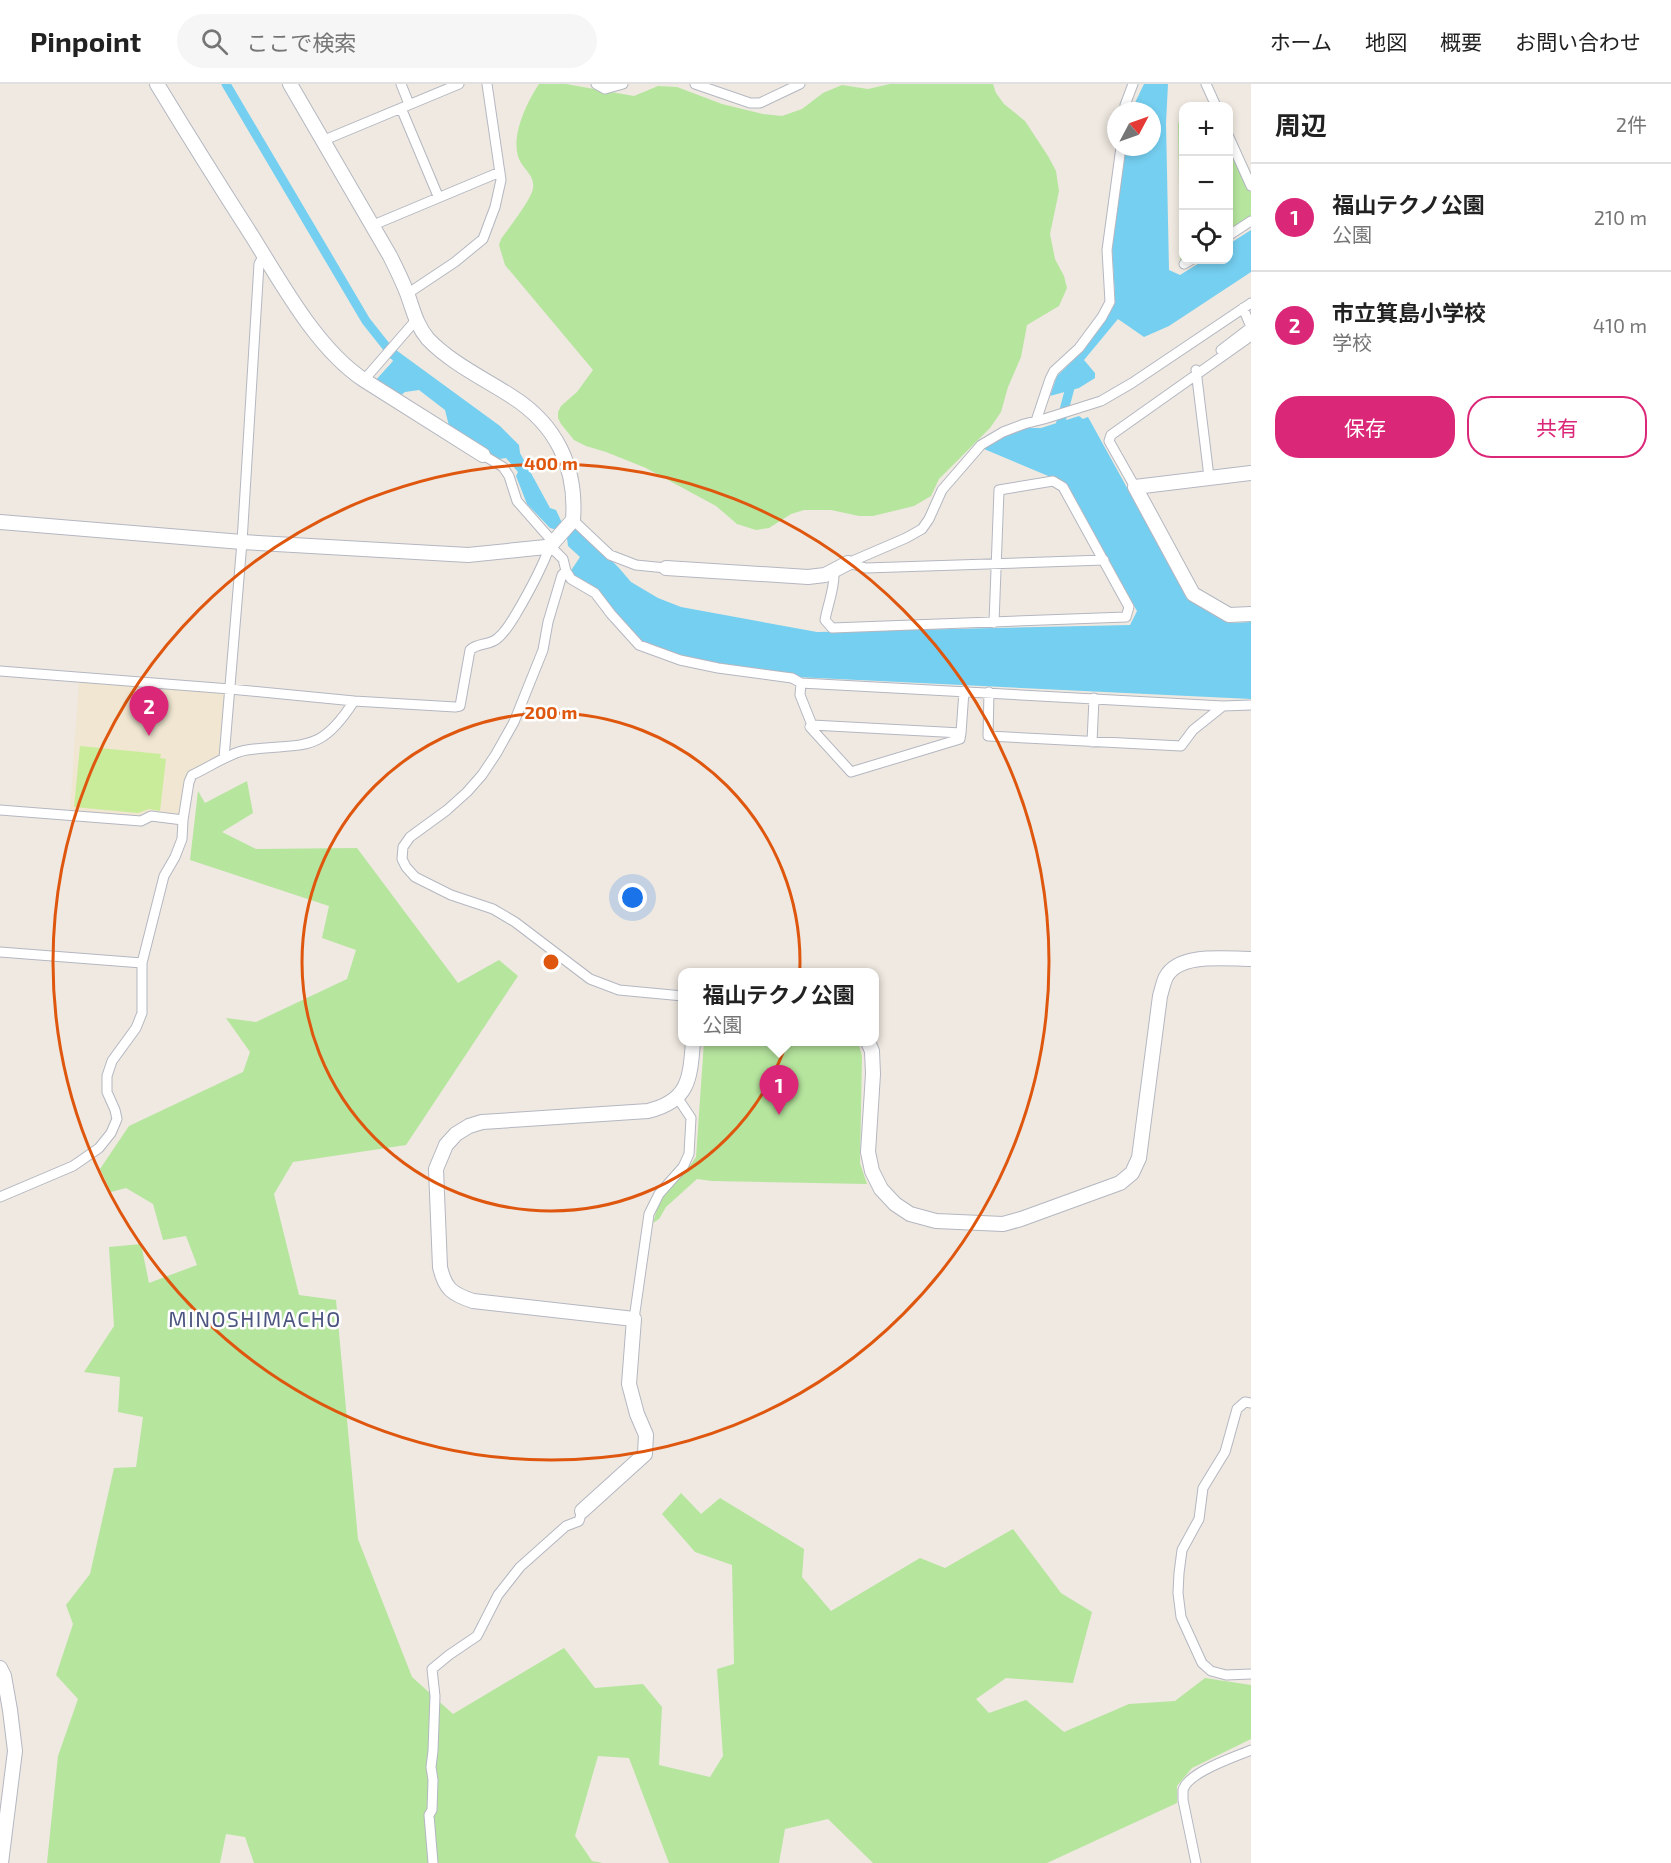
<!DOCTYPE html>
<html lang="ja">
<meta charset="utf-8">
<style>
body{margin:0;font-family:"Exo 2","Noto Sans JP",sans-serif;background:#f6f6f6;color:#222}
.controls{position:absolute;right:18px;top:18px;display:grid;overflow:hidden;border-radius:12px;box-shadow:0 3px 9px #0003}
.controls button{width:54px;height:54px;display:grid;place-items:center;padding:0;border:0;border-bottom:2px solid #e0e0e0;background:#fff;color:#222;font:30px sans-serif}
.compass{position:absolute;left:1107px;top:18px;width:54px;height:54px;border-radius:50%;background:#fff;box-shadow:0 3px 9px #0003;rotate:49deg}
.you{position:absolute;left:633px;top:814px;width:21px;height:21px;margin:-15px;border:4px solid #fff;border-radius:50%;background:#1a73e8;box-shadow:0 0 0 9px #1a73e833}
.badge{display:grid;place-items:center;width:39px;height:39px;border-radius:50%;background:#db2777;color:#fff;font-size:20px;font-weight:700}
.pin{position:absolute;translate:-50% -50px;filter:drop-shadow(0 2px 3px #0008)}
.pin::after{content:'';position:absolute;top:32px;width:21px;height:18px;background:inherit;clip-path:polygon(0 0,100% 0,50% 100%)}
.popup{position:absolute;left:678px;top:884px;width:201px;height:78px;box-sizing:border-box;display:grid;place-content:center;border-radius:12px;background:#fff;filter:drop-shadow(0 2px 4px #0005);font-size:20px;white-space:nowrap;color:#767676}
.popup b{font-size:22px;color:#222}
.popup::after{content:'';position:absolute;left:50%;top:100%;margin-left:-12px;border:12px solid transparent;border-top-color:#fff}
.list{margin:0;padding:0;list-style:none}
h2{display:flex;justify-content:space-between;align-items:center;height:78px;margin:0;padding:0 24px;font-size:26px}
h2 small{font-size:20px;font-weight:400;color:#767676}
.list li{display:grid;grid-template-columns:39px 1fr auto;gap:18px;align-items:center;box-sizing:border-box;height:108px;padding:0 24px;border-top:2px solid #e0e0e0}
.list b{display:block;font-size:22px;white-space:nowrap}
.list p{margin:0;font-size:20px;white-space:nowrap;color:#767676}
.list em{font-size:20px;font-style:normal;color:#767676}
.actions{display:flex;gap:12px;padding:18px 24px}
.actions a{flex:1;padding:14px 0;border:2px solid #db2777;border-radius:24px;text-align:center;font-size:21px;color:#db2777}
.actions .main{background:#db2777;color:#fff}
.icon{flex:none;width:33px;height:33px;fill:none;stroke:currentColor;stroke-width:2;stroke-linecap:round;stroke-linejoin:round}
.map{position:relative;flex:none;width:1251px;height:1779px;overflow:hidden}
header{display:flex;align-items:center;gap:36px;box-sizing:border-box;height:84px;padding:0 30px;background:#fff;border-bottom:2px solid #e0e0e0}
header strong{font-size:28px}
nav{display:flex;gap:33px;margin-inline-start:auto;font-size:21px}
.search{width:420px;height:54px;background:#f6f6f6;display:flex;align-items:center;gap:15px;box-sizing:border-box;padding:0 21px;border-radius:33px;color:#767676;font-size:22px}
main{display:flex}
aside{flex:1;background:#fff}
.map>svg:first-child{display:block}
.education{fill:#f0e6d1}
.green{fill:#b6e59e}
.pitch{fill:#c9ec9a}
.water{fill:#75cff0}
.lines{fill:none;stroke-linecap:round;stroke-linejoin:round}
.canal{stroke:#75cff0;stroke-width:9}
.street-casing{stroke:#b4b7c1;stroke-width:11}
.secondary-casing{stroke:#b4b7c1;stroke-width:16}
.street{stroke:#fff;stroke-width:9}
.secondary{stroke:#fff;stroke-width:14}
.ring{fill:none;stroke:#df570e;stroke-width:3}
.labels{text-anchor:middle;dominant-baseline:central;stroke-width:5;stroke-linejoin:round;paint-order:stroke}
.quarter-label{font-size:21px;letter-spacing:1.5px;fill:#4d5680;stroke:#fff}
.centre{fill:#df570e;stroke:#fff;stroke-width:3}
.ring-label{font-size:18px;text-anchor:middle;font-weight:bold;fill:#df570e;stroke:#fff;stroke-width:5;stroke-linejoin:round;paint-order:stroke}
</style>
<header>
<strong>Pinpoint</strong>
<div class="search"><svg class="icon" aria-label="search" viewBox="0 0 24 24"><circle cx="10" cy="10" r="6"/><path d="M15 15l6 6"/></svg>ここで検索</div>
<nav><a>ホーム</a><a>地図</a><a>概要</a><a>お問い合わせ</a></nav>
</header>
<main>
<div class="map">
<svg width="1251" height="1779" viewBox="0 0 1251 1779">
<rect width="100%" height="100%" fill="#efe9e1"/>
<path class="education" d="M 79,595 L 226,609 L 222,670 L 216,675 L 186,689 L 180,731 L 178,733 L 149,728 L 139,732 L 70,727 Z"/>
<path class="green" d="M 539,0 L 566,0 L 634,12 L 658,2 L 677,3 L 722,20 L 763,30 L 782,32 L 802,25 L 823,9 L 842,1 L 868,5 L 890,0 L 993,0 L 996,9 L 1004,20 L 1025,37 L 1048,72 L 1056,87 L 1059,107 L 1050,150 L 1055,175 L 1064,192 L 1067,204 L 1059,222 L 1027,241 L 1021,273 L 1008,303 L 1001,328 L 990,344 L 939,395 L 931,412 L 914,422 L 873,432 L 859,432 L 831,426 L 804,426 L 791,430 L 769,444 L 756,446 L 737,440 L 716,422 L 646,384 L 606,368 L 586,362 L 574,356 L 561,340 L 558,334 L 558,328 L 561,322 L 577,308 L 593,286 L 505,181 L 499,161 L 501,155 C 508,145 532,115 533,104 C 535,91 523,85 519,75 C 510,53 527,18 539,0 Z
M 1183,36 L 1184,175 L 1180,178 L 1178,39 Z
M 1228,58 L 1251,109 L 1251,134 L 1228,148 Z
M 247,697 L 253,729 L 222,748 L 256,765 L 357,764 L 458,899 L 499,876 L 518,892 L 406,1061 L 293,1078 L 274,1110 L 299,1211 L 336,1216 L 358,1455 L 412,1593 L 453,1630 L 564,1564 L 595,1604 L 643,1600 L 662,1623 L 659,1681 L 710,1693 L 723,1672 L 717,1585 L 734,1580 L 732,1481 L 695,1468 L 662,1430 L 681,1409 L 701,1430 L 720,1414 L 804,1465 L 802,1493 L 831,1527 L 920,1474 L 945,1484 L 1013,1445 L 1061,1509 L 1092,1528 L 1073,1599 L 1006,1594 L 976,1615 L 989,1629 L 1026,1616 L 1064,1648 L 1129,1620 L 1175,1617 L 1205,1594 L 1251,1601 L 1251,1655 L 1192,1684 L 1177,1702 L 1177,1719 L 1047,1779 L 873,1779 L 828,1735 L 785,1745 L 779,1779 L 669,1779 L 629,1674 L 598,1672 L 575,1752 L 592,1777 L 603,1779 L 254,1779 L 245,1753 L 226,1750 L 220,1779 L 47,1779 L 58,1672 L 78,1615 L 56,1591 L 73,1540 L 66,1521 L 90,1490 L 114,1384 L 136,1383 L 143,1333 L 118,1328 L 120,1293 L 84,1288 L 114,1242 L 109,1163 L 141,1160 L 149,1199 L 197,1181 L 186,1152 L 163,1156 L 153,1120 L 126,1104 L 111,1108 L 100,1085 L 129,1042 L 243,988 L 250,968 L 226,934 L 256,938 L 347,895 L 356,866 L 322,854 L 329,822 L 190,776 L 198,707 L 205,719 Z
M 704,958 L 858,958 L 862,972 L 860,1079 L 867,1100 L 712,1097 L 697,1095 L 666,1123 L 659,1135 L 653,1139 C 655,1132 657,1123 661,1115 C 670,1099 686,1089 696,1073 Z"/>
<path class="pitch" d="M 80,662 L 161,670 L 160,674 L 166,675 L 160,727 L 149,725 L 138,729 L 74,723 Z"/>
<path class="water" d="M 1144,0 L 1168,0 L 1166,39 L 1169,186 L 1180,191 L 1204,176 L 1228,176 L 1229,160 L 1251,146 L 1251,188 L 1169,242 L 1144,253 L 1118,235 L 1084,276 L 1095,289 L 1095,294 L 1079,304 L 1050,312 L 1057,292 L 1084,266 L 1110,227 L 1115,213 L 1112,164 L 1126,63 L 1152,63 L 1152,27 L 1131,27 Z
M 396,266 L 500,342 L 519,361 L 520,369 L 550,424 L 556,426 L 563,441 L 557,446 L 550,444 L 527,420 L 516,392 L 518,388 L 506,374 L 499,375 L 449,342 L 445,326 L 419,306 L 405,308 L 400,312 L 375,297 L 393,277 L 390,272 Z
M 1079,332 L 1083,335 L 1088,333 L 1189,516 L 1231,539 L 1251,538 L 1251,615 L 796,593 L 711,579 L 677,572 L 641,560 L 573,494 L 570,488 L 580,473 L 568,462 L 567,454 L 575,445 L 581,446 L 619,484 L 631,498 L 658,514 L 681,523 L 817,548 L 1130,541 L 1137,527 L 1065,399 L 984,365 L 998,354 L 1026,344 L 1041,344 Z"/>
<g class="lines">
<path class="canal" d="M 226,0 L 366,237 L 393,271
M 1058,349 L 1072,296"/>
<g class="street-casing">
<path id="street" d="M 401,0 L 409,20
M 596,0 L 605,5 L 623,0
M 695,0 L 750,19 L 760,19 L 800,0
M 1206,0 L 1216,22
M 401,24 L 438,112
M 1126,27 L 1125,21 L 1133,0
M 1228,51 L 1251,102
M 322,57 L 459,0
M 371,142 L 500,88
M 1228,152 L 1251,137
M 1184,180 L 1191,176
M 407,210 L 455,178 L 483,155 L 495,123 L 501,96 L 487,0
M 1221,266 L 1251,243 L 1243,224
M 1196,286 L 1209,393
M 364,296 L 416,236
M 1036,337 L 1050,295 L 1054,287 L 1079,264 L 1102,233 L 1110,218 L 1107,166 L 1121,63
M 483,371 L 503,383 L 509,392 L 517,417 L 553,458
M 1135,403 L 1109,357 L 1111,351 L 1251,252
M 573,436 L 610,471 L 636,481 L 666,484
M 848,479 L 906,454 L 922,445 L 929,435 L 942,406 L 981,361 L 1003,348 L 1024,340 L 1044,335 L 1101,317 L 1132,299 L 1251,219
M 848,479 L 866,484 L 1104,476
M 566,487 L 562,491 L 548,538 L 543,566 L 514,638 L 496,670 L 482,691 L 467,708 L 447,726 L 410,753 L 403,763 L 402,775 L 406,783 L 415,793 L 451,811 L 493,825 L 515,838 L 590,895 L 619,906 L 683,912
M 834,487 C 835,504 828,519 825,536 L 832,544 L 1126,533 L 1129,523 L 1063,403 L 1053,397 L 999,406 L 994,539
M 0,587 L 230,605 L 354,617
M 801,599 L 800,611 L 812,641 L 961,649 L 964,607
M 989,608 L 988,652 L 1181,662 L 1193,646 L 1223,622
M 812,641 L 810,643 L 851,688 L 960,655 L 961,649
M 1092,658 L 1094,614
M 224,674 L 242,458 L 259,180 L 264,171
M 0,726 L 141,737 L 151,732 L 183,736
M 0,868 L 142,879
M 0,1113 L 73,1082 L 99,1064 L 111,1049 L 117,1035 L 115,1026 L 107,1008 L 107,992 L 112,977 L 136,944 L 142,929 L 142,879 L 164,792 L 175,773 L 182,755 L 183,736 L 189,698 L 192,691 C 208,684 231,668 247,666 C 303,658 319,672 354,617 L 455,623 L 460,622 L 470,566 C 478,558 491,562 499,553 C 506,547 511,538 516,530 C 529,508 541,486 550,462 L 563,475 L 566,487 L 571,495 L 595,509 L 611,530 L 639,561 L 680,576 L 718,584 L 792,594 L 801,599 L 1223,622 L 1251,621
M 634,1235 L 649,1130 L 659,1110 L 683,1083 L 689,1070 L 691,1034 L 677,1013
M 1251,1319 L 1245,1318 L 1237,1325 L 1225,1368 L 1203,1404 L 1199,1435 L 1182,1466 L 1179,1489 L 1178,1509 L 1181,1533 L 1202,1579 L 1211,1587 L 1226,1591 L 1251,1590
M 433,1779 L 429,1731 L 432,1726 L 433,1696 L 431,1683 L 433,1667 L 435,1612 L 432,1585 L 449,1571 L 477,1552 L 498,1511 L 520,1483 L 566,1442 L 579,1437 L 582,1427
M 1196,1779 L 1183,1716 C 1183,1712 1183,1709 1183,1706 C 1188,1688 1235,1673 1251,1666"/>
</g>
<g class="secondary-casing">
<path id="secondary" d="M 157,0 C 188,51 220,102 252,152 C 282,200 317,265 364,296 L 483,371
M 1251,389 L 1135,403 L 1193,510 L 1229,531 L 1251,530
M 0,438 L 242,458 L 468,471 L 546,463 L 550,462 L 573,436 C 577,383 556,340 511,312 C 483,294 451,279 428,255 C 416,241 413,225 407,209 C 402,196 396,184 390,172 L 290,0
M 666,484 L 808,493 L 825,491 L 848,479
M 868,958 L 872,967 L 873,990 L 868,1068 L 872,1087 L 881,1105 L 895,1120 L 910,1130 L 936,1137 L 1003,1140 L 1021,1135 L 1120,1099 L 1132,1089 L 1139,1074 L 1160,912 C 1162,906 1163,899 1166,893 C 1179,868 1227,875 1251,875
M 582,1427 L 645,1370 L 646,1351 L 637,1330 L 629,1300 L 634,1235 L 473,1217 C 452,1210 445,1205 440,1183 L 436,1085 L 446,1061 L 456,1050 L 469,1042 L 482,1038 L 648,1027 C 689,1017 690,995 693,958
M 0,1584 L 4,1592 L 10,1626 L 15,1667 L 1,1779"/>
</g>
<use href="#street" class="street"/>
<use href="#secondary" class="secondary"/>
</g>
<g class="ring">
<circle cx="551" cy="878" r="249"/>
<circle cx="551" cy="878" r="498"/>
</g>
<g class="labels">
<g class="quarter-label">
<text x="255" y="1234">MINOSHIMACHO</text>
</g>
</g>
<circle cx="551" cy="878" r="9" class="centre"/>
<g class="ring-label">
<text x="551" y="386">400 m</text>
<text x="551" y="635">200 m</text>
</g>
</svg>
<div class="controls">
<button>+</button>
<button>−</button>
<button><svg class="icon" aria-label="locate" viewBox="0 0 24 24"><circle cx="12" cy="12" r="6"/><path d="M12 2v4M12 18v4M2 12h4M18 12h4"/></svg></button>
</div>
<svg class="compass" viewBox="-18 -18 36 36"><path d="M0-13l5 13h-10z" fill="#e53935"/><path d="M0 13l5-13h-10z" fill="#767676"/></svg>
<div class="you"></div>
<div class="pin badge" style="left:779px;top:1031px">1</div>
<div class="popup"><b>福山テクノ公園</b>公園</div>
<div class="pin badge" style="left:149px;top:652px">2</div>
</div>
<aside>
<h2>周辺<small>2件</small></h2>
<ul class="list">
<li><span class="badge">1</span><div><b>福山テクノ公園</b><p>公園</p></div><em>210 m</em></li>
<li><span class="badge">2</span><div><b>市立箕島小学校</b><p>学校</p></div><em>410 m</em></li>
</ul>
<div class="actions"><a class="main">保存</a><a>共有</a></div>
</aside>
</main>
